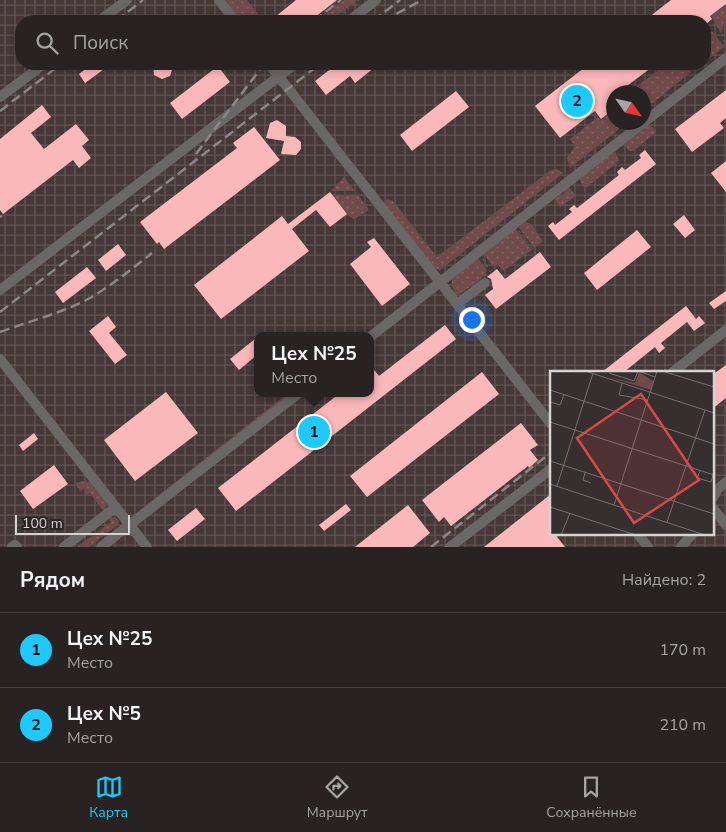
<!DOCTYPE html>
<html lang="ru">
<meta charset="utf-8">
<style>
body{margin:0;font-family:"Nunito Sans",sans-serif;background:#352f30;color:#f1f3f6}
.compass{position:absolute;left:606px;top:85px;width:45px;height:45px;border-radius:50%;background:#292223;box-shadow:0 2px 8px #0003;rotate:124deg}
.scale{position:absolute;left:15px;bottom:12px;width:115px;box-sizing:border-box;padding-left:5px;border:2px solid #d8d3d3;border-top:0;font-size:14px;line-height:18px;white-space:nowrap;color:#d8d3d3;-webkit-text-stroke:4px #2d2525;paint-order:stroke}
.you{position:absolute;left:471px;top:319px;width:18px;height:18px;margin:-12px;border:4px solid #fff;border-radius:50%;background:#1a73e8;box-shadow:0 0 0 8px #1a73e833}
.badge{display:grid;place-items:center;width:32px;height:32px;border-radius:50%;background:#1fc9fd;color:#111;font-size:16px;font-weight:700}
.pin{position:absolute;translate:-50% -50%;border:2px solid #fff;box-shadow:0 1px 5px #0006}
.popup{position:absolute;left:254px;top:332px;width:120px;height:65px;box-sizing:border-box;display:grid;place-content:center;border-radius:10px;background:#292223;filter:drop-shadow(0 1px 4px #0005);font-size:16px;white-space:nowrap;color:#a5a4a6}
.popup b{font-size:19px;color:#f1f3f6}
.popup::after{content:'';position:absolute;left:50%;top:100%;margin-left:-10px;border:10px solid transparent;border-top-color:#292223}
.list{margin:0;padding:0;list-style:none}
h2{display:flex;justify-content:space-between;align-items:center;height:65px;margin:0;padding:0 20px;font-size:21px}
h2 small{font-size:16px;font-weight:400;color:#a5a4a6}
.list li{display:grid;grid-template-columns:32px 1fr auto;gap:15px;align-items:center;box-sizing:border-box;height:75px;padding:0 20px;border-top:1px solid #453f41}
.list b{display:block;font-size:19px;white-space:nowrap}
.list p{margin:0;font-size:16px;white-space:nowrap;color:#a5a4a6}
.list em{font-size:16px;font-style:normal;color:#a5a4a6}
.icon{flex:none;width:28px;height:28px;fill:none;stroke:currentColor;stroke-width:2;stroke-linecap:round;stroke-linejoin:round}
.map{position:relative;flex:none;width:726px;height:547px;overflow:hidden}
.search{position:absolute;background:#292223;box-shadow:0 2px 8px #0003;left:15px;right:15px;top:15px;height:55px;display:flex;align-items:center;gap:12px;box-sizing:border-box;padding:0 18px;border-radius:20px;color:#a5a4a6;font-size:19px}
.sheet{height:215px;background:#292223}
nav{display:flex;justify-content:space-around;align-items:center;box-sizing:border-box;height:70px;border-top:1px solid #453f41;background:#292223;font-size:14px;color:#a5a4a6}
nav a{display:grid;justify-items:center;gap:2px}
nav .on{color:#1fc9fd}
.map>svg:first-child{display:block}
.industrial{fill:url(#industrial-grid);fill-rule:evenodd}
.grass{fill:url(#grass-dots)}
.building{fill:#fbb8bb}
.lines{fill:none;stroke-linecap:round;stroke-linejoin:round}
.path{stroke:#6b6464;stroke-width:1;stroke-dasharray:2.5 4;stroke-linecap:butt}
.minor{stroke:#6b6767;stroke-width:10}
.rail{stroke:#8d8687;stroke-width:2.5;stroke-dasharray:10 5;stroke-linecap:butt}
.inset-road{fill:none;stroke:#777071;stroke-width:1}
.view{fill:#d64a4a;fill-opacity:0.15;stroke:#d64a4a;stroke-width:2.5}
.inset-edge{fill:none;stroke:#d8d3d3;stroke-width:2.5}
</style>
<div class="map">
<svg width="726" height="547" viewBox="0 0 726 547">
<defs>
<pattern id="industrial-grid" width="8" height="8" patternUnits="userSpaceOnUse" patternTransform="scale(1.25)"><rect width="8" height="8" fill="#473838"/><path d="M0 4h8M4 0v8" fill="none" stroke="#615454"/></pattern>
<pattern id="grass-dots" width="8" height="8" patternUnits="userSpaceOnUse" patternTransform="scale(1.25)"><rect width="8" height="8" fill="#714a4c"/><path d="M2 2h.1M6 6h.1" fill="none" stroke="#846365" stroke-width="1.8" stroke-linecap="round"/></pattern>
</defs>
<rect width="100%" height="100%" fill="#372e2f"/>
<path class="industrial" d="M 0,0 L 726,0 L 726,547 L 0,547 ZM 21,21 L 705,21 L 705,64 L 21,64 ZM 614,92 L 644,92 L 644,122 L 614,122 ZM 258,336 L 370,336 L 370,393 L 258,393 ZM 551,372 L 712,372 L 712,533 L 551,533 Z"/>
<path class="grass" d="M 226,0 L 247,0 L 261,18 L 257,21 L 240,21 Z
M 344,0 L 357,0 L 330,21 L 318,21 Z
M 726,5 L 726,17 L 721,33 L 711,16 Z
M 712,31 L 724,47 L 705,62 L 705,36 Z
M 666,64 L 684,64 L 691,72 L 644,110 L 644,92 L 630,92 Z
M 608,115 L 619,129 L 570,168 L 567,158 L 575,146 L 570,139 L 598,117 L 601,120 Z
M 648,123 L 656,131 L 654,134 L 633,151 L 629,151 L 624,143 Z
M 611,152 L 616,154 L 619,161 L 587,187 L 584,187 L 579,179 L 588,171 L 592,170 L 591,168 Z
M 557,169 L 563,173 L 440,270 L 433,268 L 383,204 L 387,199 L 393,201 L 437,257 L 551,170 Z
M 344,177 L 355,191 L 331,191 Z
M 569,187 L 576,196 L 560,207 L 554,199 L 565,193 L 564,191 Z
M 332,195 L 358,195 L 369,210 L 354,219 L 350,217 Z
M 525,221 L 532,225 L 543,241 L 534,248 L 518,226 Z
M 515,228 L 532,250 L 503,271 L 497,264 L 493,267 L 484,254 Z
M 478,258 L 487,271 L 481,279 L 457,296 L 452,286 L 452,279 Z
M 288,393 L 292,393 L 135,514 Z
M 84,481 L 90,482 L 106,503 L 104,512 L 90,493 L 85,496 L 85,488 L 80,491 L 75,483 Z
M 111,517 L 118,519 L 119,524 L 89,547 L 77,547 L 111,522 L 108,518 Z"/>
<path class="building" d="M 296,0 L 337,0 L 310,21 L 270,21 Z
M 671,0 L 726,0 L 726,4 L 710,16 L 712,19 L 705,25 L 705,21 L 644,21 Z
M 92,64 L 111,64 L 85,83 L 79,74 Z
M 153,64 L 174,64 L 170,76 L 162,79 L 154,75 Z
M 337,64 L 379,64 L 355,83 L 350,76 L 326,95 L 315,81 Z
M 589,64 L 656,64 L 619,92 L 614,92 L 611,99 L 614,109 L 601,119 L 595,111 L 560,138 L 535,106 Z
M 218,66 L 230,82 L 182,119 L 170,103 Z
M 726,90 L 726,118 L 720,123 L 724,128 L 692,152 L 675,129 Z
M 456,91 L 469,107 L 412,151 L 400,135 Z
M 42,105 L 51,117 L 31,133 L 44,149 L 76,124 L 89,140 L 82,146 L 91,158 L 79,168 L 73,160 L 3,214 L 0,210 L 0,139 Z
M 277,120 L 286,126 L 286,136 L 295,137 L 301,142 L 301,149 L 296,155 L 281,154 L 284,141 L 266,138 L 270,123 Z
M 254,127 L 280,160 L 164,249 L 159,242 L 157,244 L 140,222 L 237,148 L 233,143 Z
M 645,150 L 656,164 L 559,240 L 548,226 L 553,222 L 555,225 L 572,212 L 569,209 L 574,205 L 577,208 L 619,175 L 617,172 L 622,167 L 625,170 L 641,158 L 639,155 Z
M 726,161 L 726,192 L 711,173 Z
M 330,192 L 347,214 L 330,227 L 316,210 L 292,229 L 309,251 L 221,319 L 194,285 L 282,216 L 288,224 Z
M 684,215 L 695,230 L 685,238 L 673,224 Z
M 637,230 L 651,247 L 597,290 L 584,273 Z
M 374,238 L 410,284 L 382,306 L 350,264 L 371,247 L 367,242 Z
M 118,244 L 126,255 L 106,271 L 98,260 Z
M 540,252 L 551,267 L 496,309 L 485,295 L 493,289 L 491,279 L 487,277 L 497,269 L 505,279 Z
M 87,267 L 96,278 L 63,303 L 55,292 Z
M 726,291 L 726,301 L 714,309 L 709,303 Z
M 686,306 L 696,319 L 699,316 L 705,323 L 694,331 L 687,322 L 661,343 L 665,348 L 659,353 L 655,347 L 624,372 L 602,372 Z
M 108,316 L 116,327 L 109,333 L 127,355 L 115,364 L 89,331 Z
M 445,325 L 456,339 L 236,511 L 218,488 L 340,393 L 370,393 L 370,365 L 379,376 Z
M 255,339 L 258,349 L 254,352 L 257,355 L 239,370 L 230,359 Z
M 726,365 L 726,398 L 712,409 L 712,375 Z
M 482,372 L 499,394 L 367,497 L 350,476 Z
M 166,392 L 198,433 L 135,481 L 104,440 Z
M 521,423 L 538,445 L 530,450 L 538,460 L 529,468 L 528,466 L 451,526 L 444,517 L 439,522 L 422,500 Z
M 34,433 L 38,439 L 23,451 L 19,445 Z
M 54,465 L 68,484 L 33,509 L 20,491 Z
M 551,494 L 551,533 L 554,533 L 565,547 L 484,547 Z
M 346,504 L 351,510 L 324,531 L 319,525 Z
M 408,505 L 430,533 L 413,547 L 355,547 Z
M 196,508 L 205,519 L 177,541 L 168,530 Z"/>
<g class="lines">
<path class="path" d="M 332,21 L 359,0
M 726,21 L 722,38 L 726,44
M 519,231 L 537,255
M 483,259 L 491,273"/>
<path class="minor" d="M 219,0 L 235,21
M 99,21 L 127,0
M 349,21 L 376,0
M 269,64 L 551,424
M 0,97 L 44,64
M 0,290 L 295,64
M 457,304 L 485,283
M 370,337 L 726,58
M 0,359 L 147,547
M 673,372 L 726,330
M 712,499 L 718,489 L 726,482
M 712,507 L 726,525
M 637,533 L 648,547
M 12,547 L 15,545 L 17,547
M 64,547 L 116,507
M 101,547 L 299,393
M 450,547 L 551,469
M 681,547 L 693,533"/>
<path class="rail" d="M 116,21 L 143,0
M 314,21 L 341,0
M 373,21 L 400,0
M 383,21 L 422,0
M 0,111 L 61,64
M 196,154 L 264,64
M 0,217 L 2,216
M 0,312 L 320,64
M 0,332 C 30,321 62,313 90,298 C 112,285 132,269 152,253
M 431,547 L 549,454"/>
</g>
<g transform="translate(550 371)">
<rect width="164" height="164" fill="#372e2f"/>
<path d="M 89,1 L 103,10 L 101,19 L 58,6 L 85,12 Z" fill="#714a4c"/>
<path class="inset-road" d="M 35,0 L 164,42M 88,0 L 105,6M 112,0 L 164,16M 59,2 L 84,10 L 88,0M 72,12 L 69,24 L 98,29M 0,19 L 164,73M 0,31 L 10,34 L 14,24M 0,51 L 164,104M 0,90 L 164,143M 150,100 L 147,107 L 161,111 L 163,104M 35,102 L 33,109 L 41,112M 0,113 L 155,164M 7,115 L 43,2M 64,134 L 107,0M 0,136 L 86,164M 117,151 L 155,39M 11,164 L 20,142"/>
<path class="view" d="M 91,23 L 149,109 L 84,152 L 27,67 Z"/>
<rect width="164" height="164" class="inset-edge"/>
</g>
</svg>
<svg class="compass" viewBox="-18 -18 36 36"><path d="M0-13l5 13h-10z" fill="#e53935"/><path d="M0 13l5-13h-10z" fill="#a5a4a6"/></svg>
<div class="scale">100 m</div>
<div class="you"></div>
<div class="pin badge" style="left:314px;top:432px">1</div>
<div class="popup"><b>Цех №25</b>Место</div>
<div class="pin badge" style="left:577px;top:101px">2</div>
<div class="search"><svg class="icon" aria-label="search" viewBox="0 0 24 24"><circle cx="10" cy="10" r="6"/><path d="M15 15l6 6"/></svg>Поиск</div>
</div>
<section class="sheet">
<h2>Рядом<small>Найдено: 2</small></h2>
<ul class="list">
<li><span class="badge">1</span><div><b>Цех №25</b><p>Место</p></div><em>170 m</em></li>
<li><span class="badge">2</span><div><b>Цех №5</b><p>Место</p></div><em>210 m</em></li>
</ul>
</section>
<nav>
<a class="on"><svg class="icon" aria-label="map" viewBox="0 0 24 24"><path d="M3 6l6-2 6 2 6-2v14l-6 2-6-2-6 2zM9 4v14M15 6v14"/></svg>Карта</a>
<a><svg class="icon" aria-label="directions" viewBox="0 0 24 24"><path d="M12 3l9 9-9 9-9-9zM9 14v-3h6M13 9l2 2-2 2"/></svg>Маршрут</a>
<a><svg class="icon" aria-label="saved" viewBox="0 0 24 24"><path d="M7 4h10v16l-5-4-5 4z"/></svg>Сохранённые</a>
</nav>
